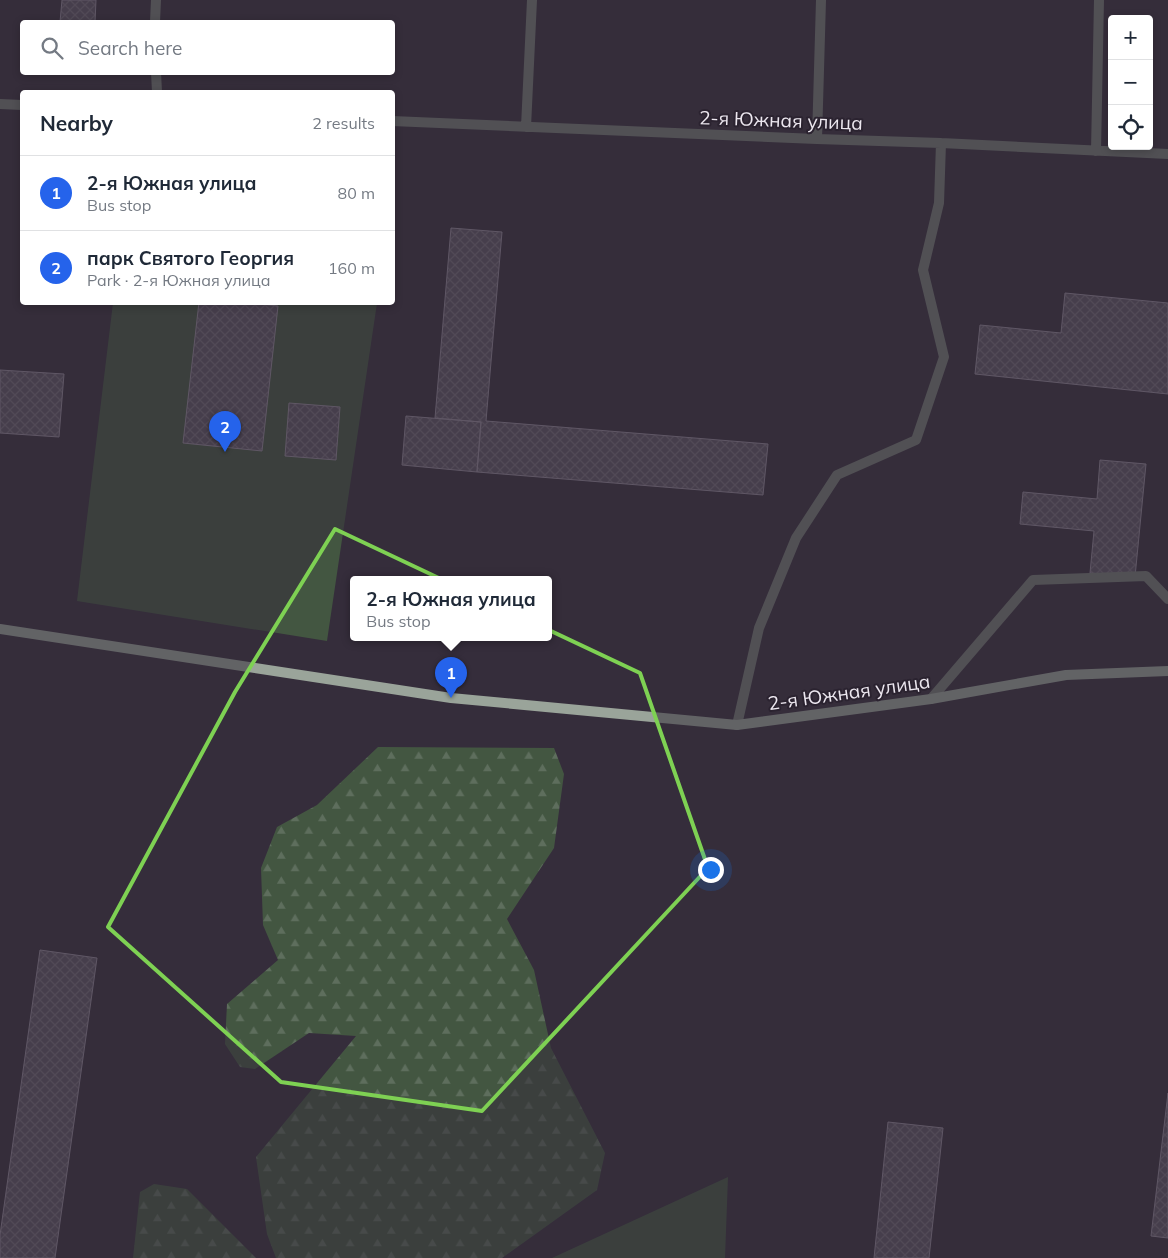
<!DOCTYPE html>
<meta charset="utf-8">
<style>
body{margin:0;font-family:Mulish,sans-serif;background:#f6f6f7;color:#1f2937}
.controls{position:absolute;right:15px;top:15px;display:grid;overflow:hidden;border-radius:5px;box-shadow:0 2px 8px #0003}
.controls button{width:45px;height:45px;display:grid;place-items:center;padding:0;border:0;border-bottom:1px solid #e0e1e3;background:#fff;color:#1f2937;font:25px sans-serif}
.you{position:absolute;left:710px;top:869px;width:18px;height:18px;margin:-12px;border:4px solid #fff;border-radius:50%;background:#1a73e8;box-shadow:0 0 0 8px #1a73e833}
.badge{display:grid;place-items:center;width:32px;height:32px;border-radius:50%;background:#2563eb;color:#fff;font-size:16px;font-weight:700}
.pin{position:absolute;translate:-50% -41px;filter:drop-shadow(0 1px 2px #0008)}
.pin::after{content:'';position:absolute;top:26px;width:18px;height:15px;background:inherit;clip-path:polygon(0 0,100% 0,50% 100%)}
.popup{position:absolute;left:350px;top:576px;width:202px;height:65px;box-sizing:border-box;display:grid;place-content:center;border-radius:5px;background:#fff;filter:drop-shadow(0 1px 4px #0005);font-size:16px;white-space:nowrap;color:#747a83}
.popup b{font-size:19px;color:#1f2937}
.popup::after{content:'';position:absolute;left:50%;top:100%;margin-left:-10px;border:10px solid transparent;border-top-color:#fff}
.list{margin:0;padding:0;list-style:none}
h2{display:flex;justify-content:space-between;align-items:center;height:65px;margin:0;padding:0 20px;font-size:21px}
h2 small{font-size:16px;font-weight:400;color:#747a83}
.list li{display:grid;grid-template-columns:32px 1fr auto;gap:15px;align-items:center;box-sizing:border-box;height:75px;padding:0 20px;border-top:1px solid #e0e1e3}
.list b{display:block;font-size:19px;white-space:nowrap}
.list p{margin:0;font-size:16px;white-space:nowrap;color:#747a83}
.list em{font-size:16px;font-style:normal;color:#747a83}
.icon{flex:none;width:28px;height:28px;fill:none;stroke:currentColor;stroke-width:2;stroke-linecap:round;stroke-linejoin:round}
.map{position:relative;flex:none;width:1168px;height:1258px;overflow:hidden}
.search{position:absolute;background:#fff;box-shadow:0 2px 8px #0003;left:20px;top:20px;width:375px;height:55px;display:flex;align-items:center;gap:12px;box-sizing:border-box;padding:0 18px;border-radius:5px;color:#747a83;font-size:19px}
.panel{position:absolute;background:#fff;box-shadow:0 2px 8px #0003;left:20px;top:90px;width:375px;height:215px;border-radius:5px}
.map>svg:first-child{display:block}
.green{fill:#435641}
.forest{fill:url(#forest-firs)}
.building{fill:url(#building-cross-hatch);stroke:#938999}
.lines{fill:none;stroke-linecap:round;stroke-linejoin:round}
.lane{stroke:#747a74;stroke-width:10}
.street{stroke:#747a74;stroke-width:10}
.secondary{stroke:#9aa49a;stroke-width:10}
.marked{fill:none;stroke:#7ed153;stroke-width:4;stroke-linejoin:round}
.labels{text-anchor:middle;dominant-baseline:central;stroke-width:4;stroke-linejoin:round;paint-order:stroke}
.street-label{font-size:19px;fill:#ece7ef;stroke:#2b2330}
</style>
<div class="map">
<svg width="1168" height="1258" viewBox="0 0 1168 1258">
<defs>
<pattern id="forest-firs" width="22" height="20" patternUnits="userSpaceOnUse" patternTransform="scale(1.25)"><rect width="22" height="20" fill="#435641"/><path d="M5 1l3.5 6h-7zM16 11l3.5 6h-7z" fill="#5e6e5d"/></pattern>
<pattern id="building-cross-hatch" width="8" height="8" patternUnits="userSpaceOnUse" patternTransform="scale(1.25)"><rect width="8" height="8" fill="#5c5362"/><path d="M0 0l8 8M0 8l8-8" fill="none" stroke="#746c79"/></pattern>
</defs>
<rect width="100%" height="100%" fill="#352d3b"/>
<path class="green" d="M 113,303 L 377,303 L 327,641 L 77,601 Z
M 728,1177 L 725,1258 L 552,1258 Z"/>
<path class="forest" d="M 378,747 L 554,748 L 564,774 L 554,848 L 507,919 L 534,970 L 551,1048 L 605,1153 L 597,1190 L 502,1258 L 276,1258 L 267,1234 L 256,1157 L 356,1036 L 309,1033 L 255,1069 L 240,1067 L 225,1044 L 227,1004 L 278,960 L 263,925 L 261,868 L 277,827 L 317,805 Z
M 154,1184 L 187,1189 L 256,1258 L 133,1258 L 140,1192 Z"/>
<path class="building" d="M 62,0 L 96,0 L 95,22 L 60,22 Z
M 451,228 L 502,232 L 486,421 L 768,444 L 763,495 L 477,472 L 481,422 L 435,418 Z
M 1065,293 L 1168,303 L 1168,394 L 975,374 L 980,325 L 1061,333 Z
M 199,302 L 246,302 L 278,306 L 262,451 L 183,443 Z
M 0,370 L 64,374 L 59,437 L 0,433 Z
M 289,403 L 340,407 L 336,460 L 285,456 Z
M 406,416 L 481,422 L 477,472 L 402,465 Z
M 1100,460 L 1146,464 L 1135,577 L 1090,573 L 1094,531 L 1020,524 L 1023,492 L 1097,499 Z
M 40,950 L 97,958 L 55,1258 L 0,1258 L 0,1235 Z
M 1168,1093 L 1168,1238 L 1151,1236 Z
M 888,1122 L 943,1128 L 929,1258 L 874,1258 Z"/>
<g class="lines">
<path class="lane" d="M 931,699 L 1033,580 L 1146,576 L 1168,599"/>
<path class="street" d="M 155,22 L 156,0
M 156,72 L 157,92
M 0,104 L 22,105
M 392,121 L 817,139 L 941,143 L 1168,154
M 526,127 L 532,0
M 817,139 L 821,0
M 1096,151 L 1099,0
M 737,725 L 759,628 L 796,538 L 837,475 L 916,440 L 944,357 L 923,270 L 939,203 L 941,143"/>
<path class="secondary" d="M 0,629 L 451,698 L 737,725 L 931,699 L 1066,675 L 1168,671"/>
</g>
<path d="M0 0H1168V1258H0ZM 335,529 L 640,673 L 708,868 L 482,1111 L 281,1082 L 108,927 L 235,692 Z" fill="#352d3b" fill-opacity=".55" fill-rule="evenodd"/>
<path class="marked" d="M 335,529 L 640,673 L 708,868 L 482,1111 L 281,1082 L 108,927 L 235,692 Z"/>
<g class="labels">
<g class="street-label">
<text transform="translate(781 120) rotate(2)">2-я Южная улица</text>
<text transform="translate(849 692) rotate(-8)">2-я Южная улица</text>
</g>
</g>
</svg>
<div class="controls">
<button>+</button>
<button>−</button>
<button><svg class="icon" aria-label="locate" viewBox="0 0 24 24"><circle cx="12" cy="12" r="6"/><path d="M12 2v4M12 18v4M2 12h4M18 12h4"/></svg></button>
</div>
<div class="you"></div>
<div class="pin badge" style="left:451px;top:698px">1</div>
<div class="popup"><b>2-я Южная улица</b>Bus stop</div>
<div class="pin badge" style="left:225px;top:452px">2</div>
<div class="search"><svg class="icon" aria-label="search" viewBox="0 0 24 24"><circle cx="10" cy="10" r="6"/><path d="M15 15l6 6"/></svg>Search here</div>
<section class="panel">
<h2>Nearby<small>2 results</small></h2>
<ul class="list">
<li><span class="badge">1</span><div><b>2-я Южная улица</b><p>Bus stop</p></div><em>80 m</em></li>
<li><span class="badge">2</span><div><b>парк Святого Георгия</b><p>Park · 2-я Южная улица</p></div><em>160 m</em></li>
</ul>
</section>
</div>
